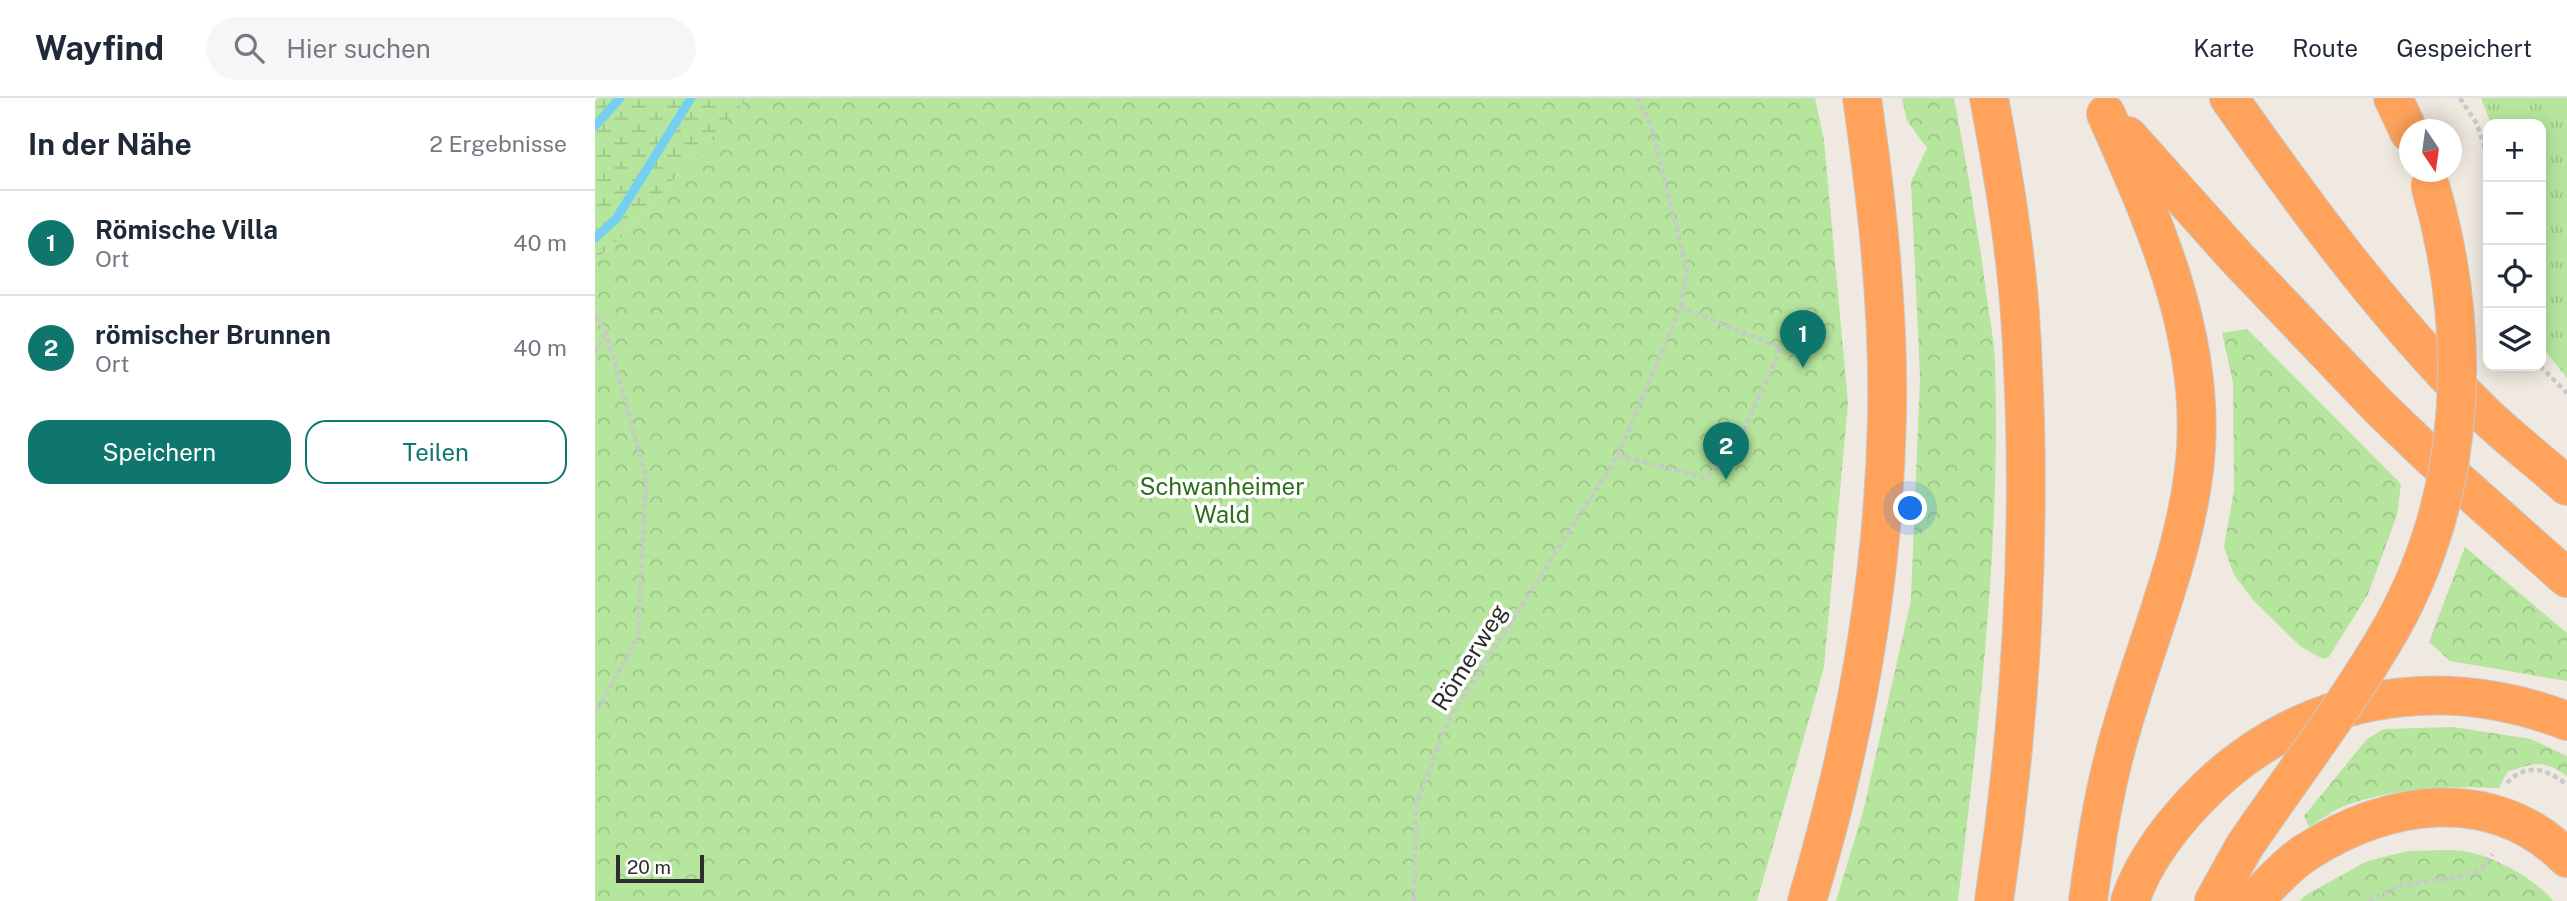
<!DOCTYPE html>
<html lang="de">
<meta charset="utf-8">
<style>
body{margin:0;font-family:"Public Sans",sans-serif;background:#f6f6f7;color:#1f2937}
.controls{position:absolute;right:21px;top:21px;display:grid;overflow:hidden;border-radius:14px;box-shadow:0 4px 18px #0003}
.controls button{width:63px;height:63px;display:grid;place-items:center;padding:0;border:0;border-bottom:2px solid #e0e1e3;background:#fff;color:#1f2937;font:35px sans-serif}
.compass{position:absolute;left:1804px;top:21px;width:63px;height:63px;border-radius:50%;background:#fff;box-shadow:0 4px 18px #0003;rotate:167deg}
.scale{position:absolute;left:21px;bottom:18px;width:88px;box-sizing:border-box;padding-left:7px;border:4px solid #2e2e2e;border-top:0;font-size:19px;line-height:24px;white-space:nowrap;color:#2e2e2e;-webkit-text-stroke:5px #fff;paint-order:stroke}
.you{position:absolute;left:1316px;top:411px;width:24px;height:24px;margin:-18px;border:5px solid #fff;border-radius:50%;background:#1a73e8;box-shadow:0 0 0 10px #1a73e833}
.badge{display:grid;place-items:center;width:46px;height:46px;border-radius:50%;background:#0f766e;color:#fff;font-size:23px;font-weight:700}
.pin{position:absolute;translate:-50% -58px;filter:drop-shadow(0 2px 4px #0008)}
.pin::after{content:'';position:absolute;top:37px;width:24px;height:21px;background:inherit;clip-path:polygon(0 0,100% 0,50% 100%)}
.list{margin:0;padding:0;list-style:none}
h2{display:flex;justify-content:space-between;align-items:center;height:91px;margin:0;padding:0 28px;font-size:30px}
h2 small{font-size:23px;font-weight:400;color:#747a83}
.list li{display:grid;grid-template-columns:46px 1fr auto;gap:21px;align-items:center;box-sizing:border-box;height:105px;padding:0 28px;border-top:2px solid #e0e1e3}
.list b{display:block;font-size:26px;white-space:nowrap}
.list p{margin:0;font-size:23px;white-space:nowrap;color:#747a83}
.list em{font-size:23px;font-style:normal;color:#747a83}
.actions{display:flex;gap:14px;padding:21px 28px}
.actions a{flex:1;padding:16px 0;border:2px solid #0f766e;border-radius:21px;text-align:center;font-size:24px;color:#0f766e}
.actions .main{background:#0f766e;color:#fff}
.icon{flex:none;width:38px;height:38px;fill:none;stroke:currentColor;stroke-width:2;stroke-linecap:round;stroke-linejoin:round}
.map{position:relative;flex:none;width:1972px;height:803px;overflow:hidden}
header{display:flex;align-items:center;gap:42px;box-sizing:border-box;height:98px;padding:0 35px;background:#fff;border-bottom:2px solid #e0e1e3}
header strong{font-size:33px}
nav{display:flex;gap:38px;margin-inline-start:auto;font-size:24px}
.search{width:490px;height:63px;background:#f6f6f7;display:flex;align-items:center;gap:18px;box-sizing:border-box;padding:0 24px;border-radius:38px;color:#747a83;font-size:26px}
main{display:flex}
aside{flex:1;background:#fff}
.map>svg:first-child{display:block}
.grass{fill:url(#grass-tufts)}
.forest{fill:url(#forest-crowns)}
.wetland{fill:url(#wetland-marsh)}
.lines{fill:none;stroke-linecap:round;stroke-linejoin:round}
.stream{stroke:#75cff0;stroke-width:9}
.highway-casing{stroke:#c9c9c9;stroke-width:40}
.path{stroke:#c9c9c9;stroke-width:4.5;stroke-dasharray:5 3.5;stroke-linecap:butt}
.highway{stroke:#ffa35c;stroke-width:38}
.highway-bridge-casing{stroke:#c9c9c9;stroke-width:40;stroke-linecap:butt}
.highway-bridge{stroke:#ffa35c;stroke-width:38}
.labels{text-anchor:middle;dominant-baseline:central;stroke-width:7;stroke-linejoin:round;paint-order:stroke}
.park-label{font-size:24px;fill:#2c6e1b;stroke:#fff}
.street-label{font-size:24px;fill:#2e2e2e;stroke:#fff}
</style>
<header>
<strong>Wayfind</strong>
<div class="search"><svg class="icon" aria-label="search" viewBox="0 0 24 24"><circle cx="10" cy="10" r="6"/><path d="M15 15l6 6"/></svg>Hier suchen</div>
<nav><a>Karte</a><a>Route</a><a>Gespeichert</a></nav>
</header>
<main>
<aside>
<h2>In der Nähe<small>2 Ergebnisse</small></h2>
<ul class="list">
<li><span class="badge">1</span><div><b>Römische Villa</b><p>Ort</p></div><em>40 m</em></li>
<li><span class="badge">2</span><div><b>römischer Brunnen</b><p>Ort</p></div><em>40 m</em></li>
</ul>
<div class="actions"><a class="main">Speichern</a><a>Teilen</a></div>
</aside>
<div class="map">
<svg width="1972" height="803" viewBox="0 0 1972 803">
<defs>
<pattern id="grass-tufts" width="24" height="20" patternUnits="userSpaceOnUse" patternTransform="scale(1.75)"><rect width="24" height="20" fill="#b6e59e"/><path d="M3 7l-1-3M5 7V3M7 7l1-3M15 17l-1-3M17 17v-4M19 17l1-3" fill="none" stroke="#9dc588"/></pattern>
<pattern id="forest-crowns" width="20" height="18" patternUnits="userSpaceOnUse" patternTransform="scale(1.75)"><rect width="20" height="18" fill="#b6e59e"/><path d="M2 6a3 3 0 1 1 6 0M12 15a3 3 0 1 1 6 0" fill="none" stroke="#9dc588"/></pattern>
<pattern id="wetland-marsh" width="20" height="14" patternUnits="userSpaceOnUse" patternTransform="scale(1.75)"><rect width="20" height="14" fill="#b6e59e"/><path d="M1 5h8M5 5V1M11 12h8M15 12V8" fill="none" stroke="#9dc588"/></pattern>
</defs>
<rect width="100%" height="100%" fill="#efe9e1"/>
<path class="grass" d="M 1886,0 L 1972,0 L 1972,280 L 1946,248 L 1946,26 L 1896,26 Z"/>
<path class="forest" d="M 152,0 L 1220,0 L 1229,42 L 1253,305 L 1229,569 L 1162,803 L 0,803 L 0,162 L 32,134 Z
M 1307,0 L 1359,0 C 1371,65 1383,129 1391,194 C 1394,217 1399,240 1400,263 C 1406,443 1384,624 1363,803 L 1241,803 L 1268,714 L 1316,502 L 1325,278 L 1316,84 L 1332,50 L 1312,23 Z
M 1652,231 L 1806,386 L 1802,417 L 1773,496 L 1734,559 L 1728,561 L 1706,549 L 1659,503 L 1639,477 L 1629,449 L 1639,392 L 1638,285 L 1627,235 Z
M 1870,449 L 1972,535 L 1972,583 L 1855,563 L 1834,544 Z
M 1858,629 L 1936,641 L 1972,658 L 1972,678 C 1948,661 1938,665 1912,674 L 1904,690 C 1853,688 1801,690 1752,707 C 1739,711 1726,722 1714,729 L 1709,718 L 1772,641 L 1789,631 Z
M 1813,753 C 1831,753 1850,751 1868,753 C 1897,757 1941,781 1958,803 L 1705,803 L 1711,797 L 1772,763 Z"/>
<path class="wetland" d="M 3,0 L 152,0 L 32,134 L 0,162 L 0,3 Z"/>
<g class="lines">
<path class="stream" d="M 0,28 L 25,0
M 0,140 L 21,121 L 96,0"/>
<g class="highway-casing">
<path id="highway" d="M 1394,0 C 1405,58 1415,115 1421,173 C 1427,222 1428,272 1430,321 C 1434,482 1423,644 1399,803
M 1634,0 C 1711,109 1789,216 1884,311 C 1911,338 1943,362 1972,388
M 1798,0 L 1814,34
M 1533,38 L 1641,159 L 1784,309 L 1835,358 L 1972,480
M 1212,803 C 1259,646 1289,482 1292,317 C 1294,212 1282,104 1267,0
M 1493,803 C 1501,743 1510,684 1528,626 C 1554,536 1595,445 1601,350 C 1608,231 1558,122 1511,16
M 1535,803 C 1547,767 1572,733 1598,705 C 1696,599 1838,571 1972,623
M 1619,803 L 1649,749
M 1658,803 C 1675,787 1690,768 1710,755 C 1792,702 1897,685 1972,760"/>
</g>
<path class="path" d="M 1865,0 L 1882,26 L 1892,57 L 1893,108
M 0,219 L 11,233 L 51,380 L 43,540 L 0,616
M 0,255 L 11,234
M 1945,268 L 1972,295
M 1023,357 L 1111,380 L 1137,358 L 1186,250 L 1086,209
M 1912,685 C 1931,664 1953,671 1972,687
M 819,803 L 821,707 L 853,623 L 1023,357 L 1086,209 L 1092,172 L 1056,27 L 1042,0
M 1773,803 L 1805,788 L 1878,776 L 1888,769 L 1897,756"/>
<use href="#highway" class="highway"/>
<g class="highway-bridge-casing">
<path id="highway-bridge" d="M 1649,749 C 1698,677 1754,604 1797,529 C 1873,392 1878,235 1835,87"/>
</g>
<use href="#highway-bridge" class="highway-bridge"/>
</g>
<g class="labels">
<g class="park-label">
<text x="627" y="388">Schwanheimer<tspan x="627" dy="28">Wald</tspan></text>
</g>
<g class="street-label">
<text transform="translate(874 559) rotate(-58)">Römerweg</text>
</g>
</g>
</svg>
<div class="controls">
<button>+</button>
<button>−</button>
<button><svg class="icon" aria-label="locate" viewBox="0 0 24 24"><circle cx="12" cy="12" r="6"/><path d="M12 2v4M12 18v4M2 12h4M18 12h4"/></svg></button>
<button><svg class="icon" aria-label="layers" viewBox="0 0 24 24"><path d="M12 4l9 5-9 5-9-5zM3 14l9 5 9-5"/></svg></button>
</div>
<svg class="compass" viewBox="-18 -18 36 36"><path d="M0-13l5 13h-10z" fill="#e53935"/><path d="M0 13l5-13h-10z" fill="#747a83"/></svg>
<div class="scale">20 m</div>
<div class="you"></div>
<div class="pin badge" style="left:1208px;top:270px">1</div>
<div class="pin badge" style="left:1131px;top:382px">2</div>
</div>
</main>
